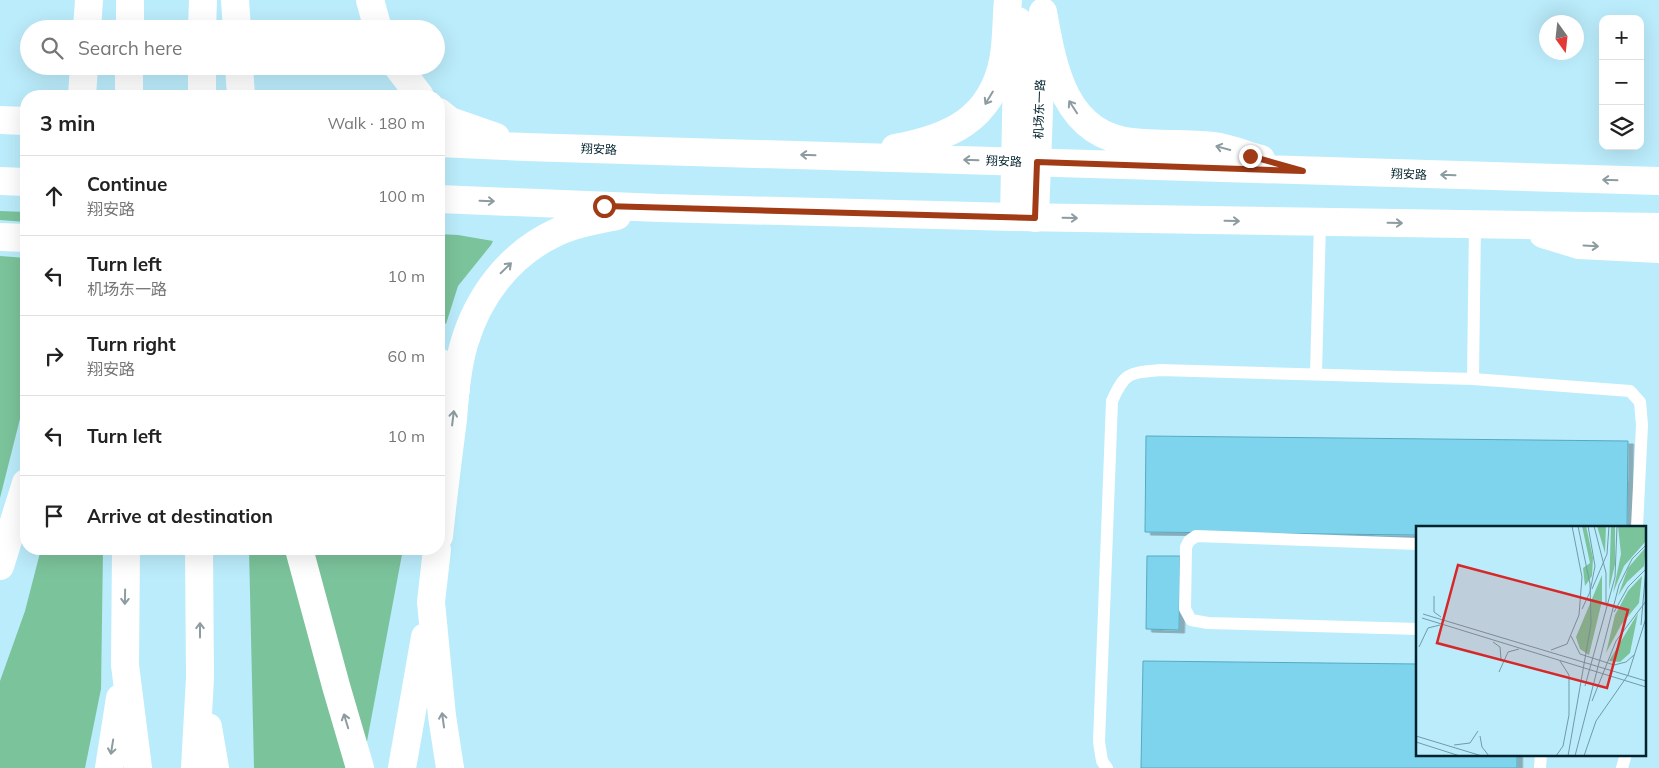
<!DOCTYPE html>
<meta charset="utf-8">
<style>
body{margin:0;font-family:Mulish,"Noto Sans SC",sans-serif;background:#f2f2f2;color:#222}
.controls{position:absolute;right:15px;top:15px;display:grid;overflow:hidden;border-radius:10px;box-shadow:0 5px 20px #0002}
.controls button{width:45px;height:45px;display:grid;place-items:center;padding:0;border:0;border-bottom:1px solid #e0e0e0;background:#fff;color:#222;font:25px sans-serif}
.compass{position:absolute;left:1539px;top:15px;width:45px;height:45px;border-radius:50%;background:#fff;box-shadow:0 5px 20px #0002;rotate:165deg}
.stop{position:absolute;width:15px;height:15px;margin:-11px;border:4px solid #a13b15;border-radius:50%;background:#fff}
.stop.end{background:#a13b15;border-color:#fff;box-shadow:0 1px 5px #0008}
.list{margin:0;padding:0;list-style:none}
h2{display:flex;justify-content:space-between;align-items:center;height:65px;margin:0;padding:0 20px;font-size:21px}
h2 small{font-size:16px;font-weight:400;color:#767676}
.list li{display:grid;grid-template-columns:32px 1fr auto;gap:15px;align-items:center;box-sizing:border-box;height:80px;padding:0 20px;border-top:1px solid #e0e0e0}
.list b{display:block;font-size:19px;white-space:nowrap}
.list p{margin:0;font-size:16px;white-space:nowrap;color:#767676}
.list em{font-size:16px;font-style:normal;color:#767676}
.icon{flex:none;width:28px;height:28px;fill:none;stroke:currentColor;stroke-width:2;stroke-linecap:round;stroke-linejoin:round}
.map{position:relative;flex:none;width:1659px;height:768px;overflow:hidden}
.search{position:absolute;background:#fff;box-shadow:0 5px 20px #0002;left:20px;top:20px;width:425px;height:55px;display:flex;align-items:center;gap:12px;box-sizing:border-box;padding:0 18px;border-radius:28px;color:#767676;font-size:19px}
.panel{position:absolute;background:#fff;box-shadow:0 5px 20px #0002;left:20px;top:90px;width:425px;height:465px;border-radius:20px}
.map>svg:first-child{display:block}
.green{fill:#7bc39b}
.building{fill:#7fd4ed;stroke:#54aac2;filter:url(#shadow)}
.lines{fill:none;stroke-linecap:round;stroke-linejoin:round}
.service{stroke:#fff;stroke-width:12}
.tertiary{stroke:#fff;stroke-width:28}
.secondary{stroke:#fff;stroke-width:28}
.trunk{stroke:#fff;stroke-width:28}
.oneway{stroke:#8c9ca0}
.route{stroke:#a13b15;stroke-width:6}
.labels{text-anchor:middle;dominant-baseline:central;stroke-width:4;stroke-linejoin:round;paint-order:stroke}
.street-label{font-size:12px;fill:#00222c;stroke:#fff}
.inset-road{fill:none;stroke:#709ba8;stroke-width:1}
.view{fill:#d62828;fill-opacity:0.15;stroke:#d62828;stroke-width:2.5}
.inset-edge{fill:none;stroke:#00222c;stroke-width:2.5}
</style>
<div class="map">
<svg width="1659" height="768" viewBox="0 0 1659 768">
<defs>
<filter id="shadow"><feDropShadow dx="5.5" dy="3" stdDeviation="0" flood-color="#0004"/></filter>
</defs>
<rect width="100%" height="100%" fill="#bbecfb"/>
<path class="green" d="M 0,211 L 26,212 L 26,222 L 0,220 Z
M 439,234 L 458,235 L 493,241 L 491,245 L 458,286 L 446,324 L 439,317 Z
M 0,256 L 26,258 L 26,395 L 0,498 Z
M 41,549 L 103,549 L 101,689 L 85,768 L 0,768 L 0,681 L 25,611 Z
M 249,549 L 403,549 L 362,768 L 254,768 Z"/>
<path class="building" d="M 1146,436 L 1628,441 L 1627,527 L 1418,527 L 1418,535 L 1145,532 Z
M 1147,556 L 1180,556 L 1179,630 L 1146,629 Z
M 1143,661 L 1418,664 L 1418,754 L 1517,754 L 1517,768 L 1141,768 Z"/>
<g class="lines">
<path class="service" d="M 1316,374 L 1320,222
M 1473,379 L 1475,224
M 1418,544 L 1196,536 L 1189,541 L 1186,547 L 1185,609 L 1191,620 L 1208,623 L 1418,629
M 1107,768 L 1102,761 L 1099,742 L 1112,401 C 1125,372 1129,373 1160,370 L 1473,379 L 1630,391 L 1640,402 L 1642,425 L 1637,527
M 1540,768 L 1541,754
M 1622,768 L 1626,754"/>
<path class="tertiary" d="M 1014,217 L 1018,21
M 1035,218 L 1042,29"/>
<path class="secondary" d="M 370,0 L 378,29
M 1043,12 C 1053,67 1064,135 1132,142 C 1159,145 1186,143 1213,146 C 1229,148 1246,155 1261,159
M 397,66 L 420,96
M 439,112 L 450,121 L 496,137
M 0,120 L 26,121
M 439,143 L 526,147 L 1659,181
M 895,148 C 949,138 991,120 1003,61 C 1007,41 1006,20 1008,0
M 0,181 L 26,182
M 439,199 L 660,208 L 1014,217 L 1659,227
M 1543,234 L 1579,245 L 1659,249
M 0,237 L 26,238
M 439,362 L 456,390
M 439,536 C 443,497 448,458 453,419 C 455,395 457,368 464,344 C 478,296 509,255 555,233 C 574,224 596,220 617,216
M 437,549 L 431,602 L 442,716 L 450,768
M 402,768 L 425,637"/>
<path class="trunk" d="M 235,0 L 237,29
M 87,29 L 89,0
M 130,29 L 130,0
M 202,29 L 203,0
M 239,66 L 241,96
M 82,96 L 84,66
M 129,96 L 129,66
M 202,96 L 202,66
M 126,549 L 125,665 L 138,768
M 299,549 L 336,686 L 360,768
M 0,566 L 26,483
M 208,727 L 215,768
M 109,768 L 120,698
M 195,768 L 200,678 L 199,549"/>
</g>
<defs><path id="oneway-shaft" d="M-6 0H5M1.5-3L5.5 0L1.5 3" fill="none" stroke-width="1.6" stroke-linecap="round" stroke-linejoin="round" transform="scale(1.25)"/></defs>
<g class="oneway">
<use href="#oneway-shaft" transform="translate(989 98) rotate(121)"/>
<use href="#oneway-shaft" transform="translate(1073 107) rotate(-123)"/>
<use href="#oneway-shaft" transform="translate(1223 148) rotate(-165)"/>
<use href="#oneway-shaft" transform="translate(808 155) rotate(-178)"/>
<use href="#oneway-shaft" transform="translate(971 160) rotate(-178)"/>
<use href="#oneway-shaft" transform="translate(1448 175) rotate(-178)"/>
<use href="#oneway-shaft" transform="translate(1610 180) rotate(-178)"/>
<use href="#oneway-shaft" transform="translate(487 201) rotate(2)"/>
<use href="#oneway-shaft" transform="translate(1070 218) rotate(1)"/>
<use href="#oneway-shaft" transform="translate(1232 221) rotate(1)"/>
<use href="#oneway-shaft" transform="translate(1395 223) rotate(1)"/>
<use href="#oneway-shaft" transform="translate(1591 246) rotate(3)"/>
<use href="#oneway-shaft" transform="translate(506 268) rotate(-44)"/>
<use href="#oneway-shaft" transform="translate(453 418) rotate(-83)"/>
<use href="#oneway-shaft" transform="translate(125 597) rotate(91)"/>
<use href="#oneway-shaft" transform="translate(200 630) rotate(-90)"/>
<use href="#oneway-shaft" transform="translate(443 720) rotate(-98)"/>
<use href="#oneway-shaft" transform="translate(346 721) rotate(-107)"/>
<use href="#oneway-shaft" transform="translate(112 747) rotate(99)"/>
</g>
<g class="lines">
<path class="route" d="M 604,206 L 1035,218 L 1037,162 L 1303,171 L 1250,156"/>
</g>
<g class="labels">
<g class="street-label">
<text transform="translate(1039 109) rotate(-88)">机场东一路</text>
<text transform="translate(599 149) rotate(2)">翔安路</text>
<text transform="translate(1004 161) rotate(2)">翔安路</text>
<text transform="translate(1409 174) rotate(2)">翔安路</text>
</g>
</g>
<g transform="translate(1416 526)">
<rect width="230" height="230" fill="#bbecfb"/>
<path d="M 166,0 L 170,0 L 177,32 L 176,50 L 169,60 L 167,42 L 174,37 ZM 181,0 L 190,0 L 189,27 ZM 195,0 L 199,0 L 199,38 L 193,64 ZM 202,0 L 230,0 L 230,15 L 208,40 L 197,67 L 205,28 ZM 230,21 L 228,40 L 211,56 L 202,70 L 212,42 ZM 186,49 L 186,75 L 173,129 L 164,123 L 160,111 ZM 226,50 L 223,77 L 205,99 L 190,127 L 199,89 L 212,65 ZM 222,87 L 214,127 L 204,136 L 193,135 Z" fill="#7bc39b"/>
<path class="inset-road" d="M 178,0 L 190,47 L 190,77M 176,63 L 191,28 L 193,0M 18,70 L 18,86 L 25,91M 166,83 L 174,66 L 179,40 L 172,0M 198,86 L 212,61 L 230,43M 7,88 L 230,155M 6,92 L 230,161M 225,99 L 230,42M 155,110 L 164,128 L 198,139 L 210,136 L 218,129M 77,116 L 84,121 L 85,133M 3,121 L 12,102 L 24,99M 135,124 L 151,118 L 163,89 L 166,51 L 156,0M 83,146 L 92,126 L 103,123M 169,160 L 199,51 L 201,0M 176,175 L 200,115 L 230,75M 0,210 L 66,230M 64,210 L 66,221 L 73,230M 0,216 L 44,230M 38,219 L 54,217 L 62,205M 140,230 L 147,220 L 153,189 L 153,149 L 144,135M 152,230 L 175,98 L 174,58 L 162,0M 159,230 L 203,59 L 216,33 L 230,19M 168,230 L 180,195 L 212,149 L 230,92"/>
<path class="view" d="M 42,39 L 212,84 L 191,162 L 21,117 Z"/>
<rect width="230" height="230" class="inset-edge"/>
</g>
</svg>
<div class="controls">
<button>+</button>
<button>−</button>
<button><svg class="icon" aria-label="layers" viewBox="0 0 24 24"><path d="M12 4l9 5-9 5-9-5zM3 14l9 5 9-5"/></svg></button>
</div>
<svg class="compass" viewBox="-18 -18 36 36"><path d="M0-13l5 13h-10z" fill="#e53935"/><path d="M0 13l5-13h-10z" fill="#767676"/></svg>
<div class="stop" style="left:604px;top:206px"></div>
<div class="stop end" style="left:1250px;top:156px"></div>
<div class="search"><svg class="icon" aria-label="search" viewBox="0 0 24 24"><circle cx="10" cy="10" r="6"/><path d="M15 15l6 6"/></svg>Search here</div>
<section class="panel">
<h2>3 min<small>Walk · 180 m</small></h2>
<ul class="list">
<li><svg class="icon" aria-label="ahead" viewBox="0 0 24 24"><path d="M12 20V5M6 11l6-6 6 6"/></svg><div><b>Continue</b><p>翔安路</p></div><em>100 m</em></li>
<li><svg class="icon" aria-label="left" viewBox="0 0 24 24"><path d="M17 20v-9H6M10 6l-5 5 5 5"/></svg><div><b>Turn left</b><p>机场东一路</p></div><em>10 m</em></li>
<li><svg class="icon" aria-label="right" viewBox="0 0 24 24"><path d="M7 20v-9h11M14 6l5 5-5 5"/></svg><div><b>Turn right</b><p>翔安路</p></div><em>60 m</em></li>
<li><svg class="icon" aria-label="left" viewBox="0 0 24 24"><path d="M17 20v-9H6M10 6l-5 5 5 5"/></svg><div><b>Turn left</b></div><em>10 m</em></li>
<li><svg class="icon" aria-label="arrive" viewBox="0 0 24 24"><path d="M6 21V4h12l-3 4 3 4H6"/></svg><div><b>Arrive at destination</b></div></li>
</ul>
</section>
</div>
